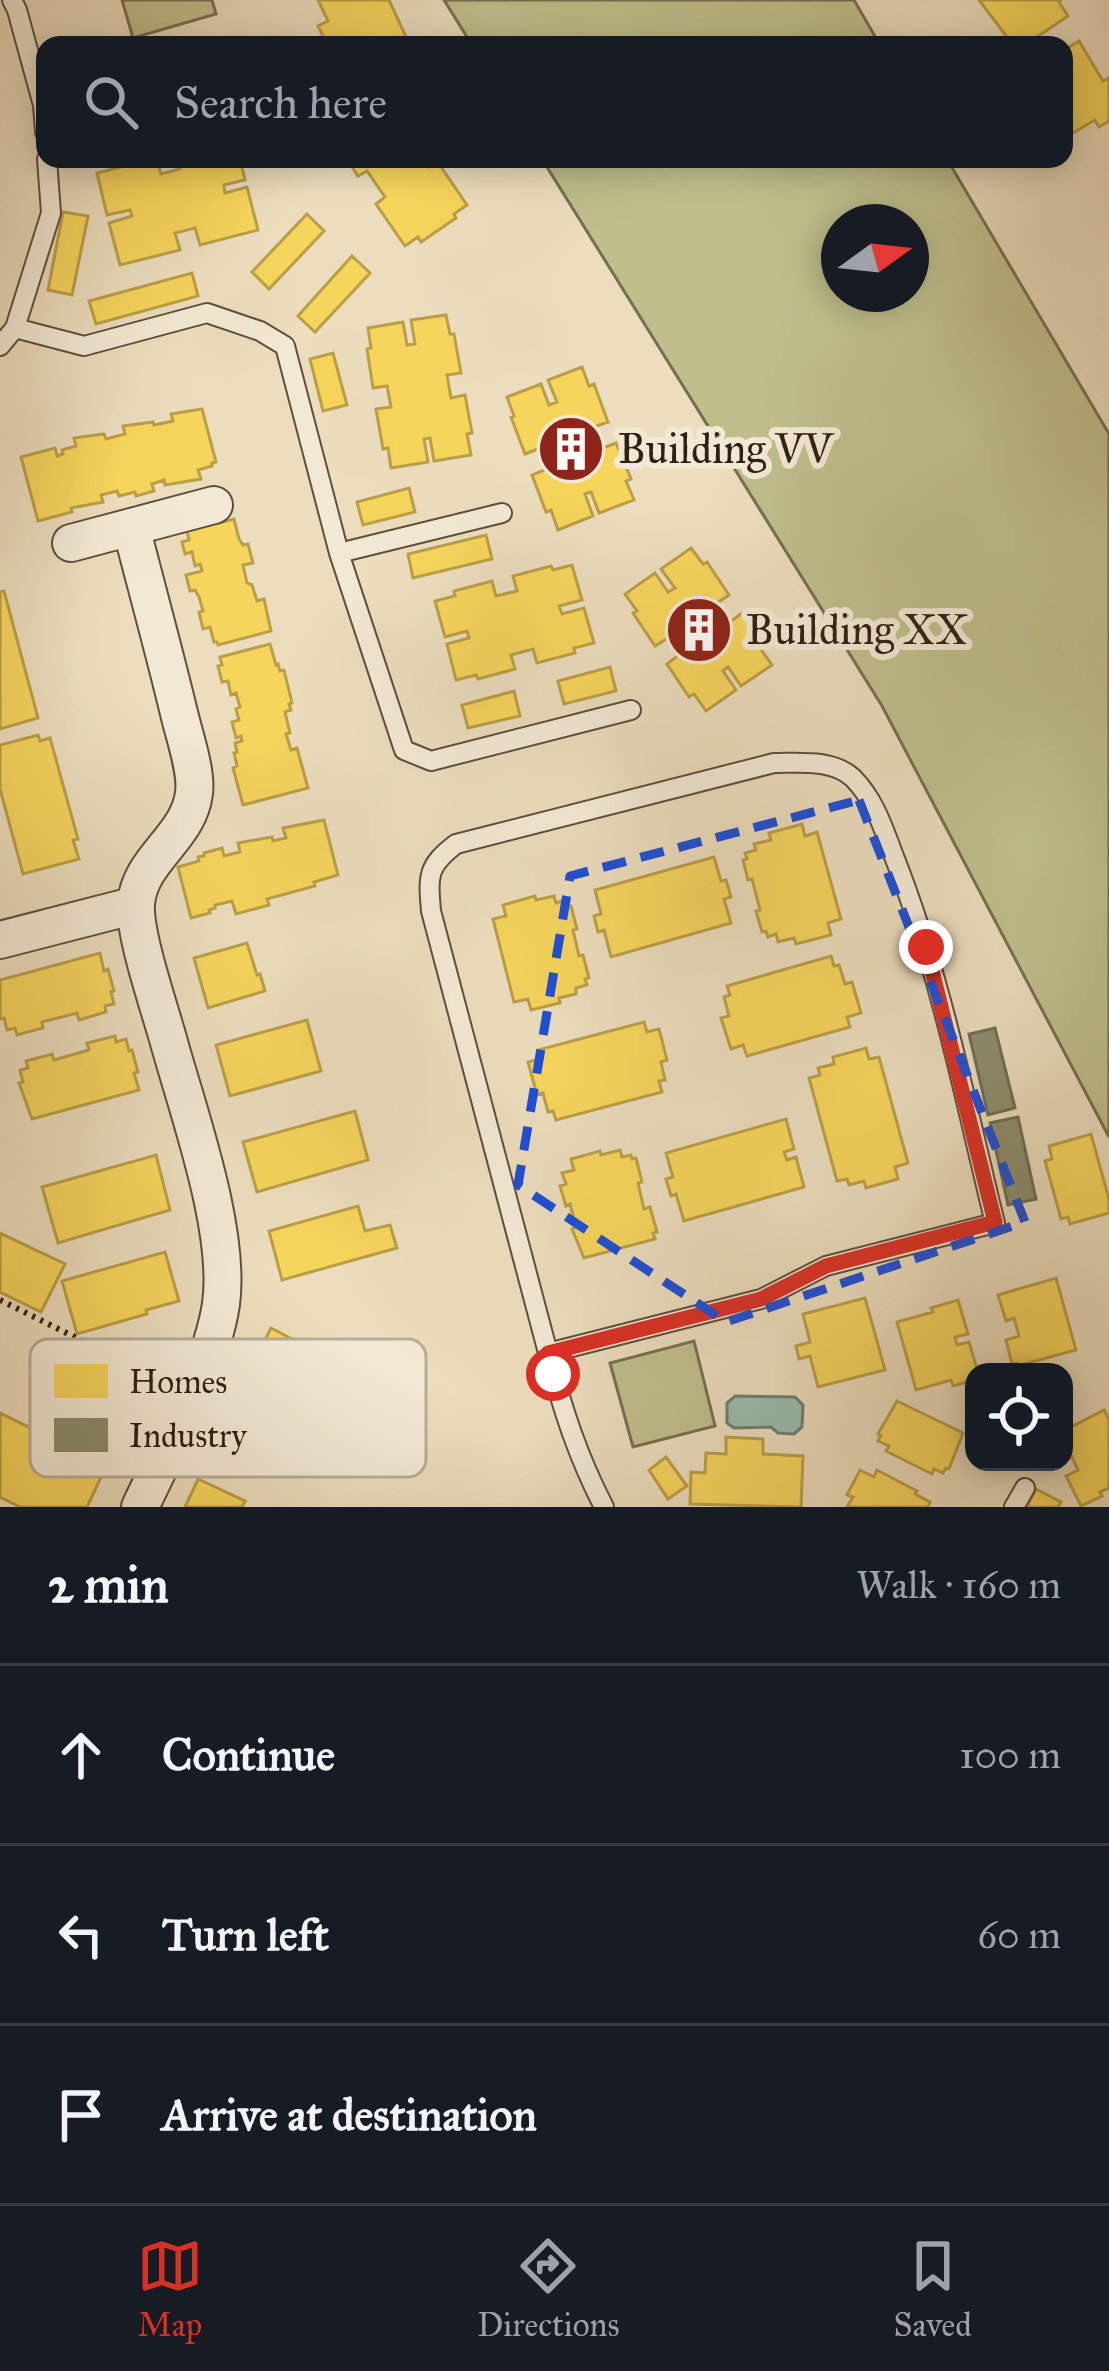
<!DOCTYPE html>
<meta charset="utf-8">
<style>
body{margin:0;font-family:"IM FELL Great Primer",serif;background:#20242c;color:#f1f3f6}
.controls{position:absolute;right:36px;bottom:36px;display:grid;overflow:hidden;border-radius:24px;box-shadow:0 6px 30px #0003}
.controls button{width:108px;height:108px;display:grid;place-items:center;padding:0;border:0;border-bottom:3px solid #363941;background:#171b24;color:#f1f3f6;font:60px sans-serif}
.compass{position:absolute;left:821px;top:204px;width:108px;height:108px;border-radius:50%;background:#171b24;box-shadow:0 6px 30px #0003;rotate:75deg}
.stop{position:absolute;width:36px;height:36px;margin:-27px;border:9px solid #d93025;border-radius:50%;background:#fff}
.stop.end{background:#d93025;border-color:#fff;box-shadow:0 3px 12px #0008}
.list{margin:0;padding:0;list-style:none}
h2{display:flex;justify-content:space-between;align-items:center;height:156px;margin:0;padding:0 48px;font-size:51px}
h2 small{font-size:39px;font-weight:400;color:#9ea1a6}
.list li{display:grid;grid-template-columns:78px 1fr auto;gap:36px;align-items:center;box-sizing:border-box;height:180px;padding:0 48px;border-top:3px solid #363941}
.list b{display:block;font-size:45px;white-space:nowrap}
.list em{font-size:39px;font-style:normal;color:#9ea1a6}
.icon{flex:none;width:66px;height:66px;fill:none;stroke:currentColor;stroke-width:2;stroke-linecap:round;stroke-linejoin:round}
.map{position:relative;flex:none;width:1109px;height:1507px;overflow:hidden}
.search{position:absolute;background:#171b24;box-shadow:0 6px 30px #0003;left:36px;right:36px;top:36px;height:132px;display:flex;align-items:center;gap:30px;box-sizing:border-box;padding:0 42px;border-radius:24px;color:#9ea1a6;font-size:45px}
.sheet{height:696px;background:#171b24}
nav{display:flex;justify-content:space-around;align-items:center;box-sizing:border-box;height:168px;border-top:3px solid #363941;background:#171b24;font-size:33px;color:#9ea1a6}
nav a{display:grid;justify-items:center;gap:6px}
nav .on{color:#d93025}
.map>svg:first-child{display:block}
.green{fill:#bfbf8c;stroke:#777050;stroke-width:3;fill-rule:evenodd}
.water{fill:#98bcae;stroke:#6e7e70;stroke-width:3}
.homes{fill:#f6d55c;stroke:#ba9f46;stroke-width:3}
.industry{fill:#8c8c6e;stroke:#706c53;stroke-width:3}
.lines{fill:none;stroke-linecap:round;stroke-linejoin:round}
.service-casing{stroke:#5e4f3e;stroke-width:22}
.minor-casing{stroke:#5e4f3e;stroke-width:40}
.path{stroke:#2f2014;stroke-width:6;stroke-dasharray:3 6;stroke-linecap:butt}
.service{stroke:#f2e9d4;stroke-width:18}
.minor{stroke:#f2e9d4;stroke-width:36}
.route{stroke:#d93025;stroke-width:15}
.marked{fill:none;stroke:#1d4ed8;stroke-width:9;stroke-dasharray:24 15;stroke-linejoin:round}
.labels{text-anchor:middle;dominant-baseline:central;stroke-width:12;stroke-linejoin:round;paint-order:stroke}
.poi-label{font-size:42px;fill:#2f2014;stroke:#f2e9d4;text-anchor:start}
.key{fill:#f2e9d4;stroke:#b8ad9a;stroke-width:3}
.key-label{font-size:33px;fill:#2f2014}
</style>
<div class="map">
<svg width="1109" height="1507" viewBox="0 0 1109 1507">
<rect width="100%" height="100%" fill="#ebddbd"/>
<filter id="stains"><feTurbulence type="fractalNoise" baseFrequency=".00167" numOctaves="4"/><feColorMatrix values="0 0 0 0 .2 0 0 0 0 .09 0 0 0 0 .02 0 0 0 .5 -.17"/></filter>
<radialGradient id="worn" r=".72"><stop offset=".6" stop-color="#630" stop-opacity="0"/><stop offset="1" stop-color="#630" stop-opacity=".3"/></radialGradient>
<path class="green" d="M 122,0 L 212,0 L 216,14 L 133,38 Z
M 444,0 L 854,0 L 880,45 L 472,45 Z
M 542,159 L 947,159 L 1109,434 L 1109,1137 L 882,706 ZM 911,222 L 911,294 L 839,294 L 839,222 Z
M 694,1341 L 715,1426 L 633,1447 L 610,1363 Z"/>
<path class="water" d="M 735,1396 L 795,1397 L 803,1405 L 802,1427 L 794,1434 L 778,1433 L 771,1427 L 734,1428 L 727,1423 L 727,1403 Z"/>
<path class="homes" d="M 318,0 L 389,0 L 408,41 L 399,45 L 327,45 L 318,26 L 328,21 Z
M 979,0 L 1061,0 L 1059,2 L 1068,16 L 1025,45 L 1013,45 Z
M 1079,41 L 1103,81 L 1109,78 L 1109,121 L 1099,127 L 1095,120 L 1071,134 L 1064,123 L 1064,50 Z
M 152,159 L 157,159 L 161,174 L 180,169 L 177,159 L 240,159 L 245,180 L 224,185 L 225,193 L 247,187 L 258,230 L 200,245 L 195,228 L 175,233 L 180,250 L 120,265 L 109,223 L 132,216 L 130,210 L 107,215 L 97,173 Z
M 347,159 L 424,159 L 429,167 L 437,161 L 467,205 L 454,214 L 456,218 L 421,242 L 418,237 L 405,246 L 376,204 L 385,197 L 367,171 L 358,176 Z
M 63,212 L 88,216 L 72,295 L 48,290 Z
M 307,214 L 324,231 L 269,289 L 252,272 Z
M 352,256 L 370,273 L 315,332 L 298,316 Z
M 192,273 L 198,296 L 96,324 L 89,301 Z
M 446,315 L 450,334 L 454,334 L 461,373 L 447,375 L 451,398 L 465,395 L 472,433 L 467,434 L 471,455 L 434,461 L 430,438 L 424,439 L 428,462 L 391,468 L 388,448 L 383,449 L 376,409 L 391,407 L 387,386 L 373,388 L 367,349 L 371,348 L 368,328 L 403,322 L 407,345 L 415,344 L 411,320 Z
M 333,353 L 347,405 L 323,411 L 310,359 Z
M 582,367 L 589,386 L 594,384 L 608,422 L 594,427 L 603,448 L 616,443 L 631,479 L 626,481 L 634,500 L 599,513 L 591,492 L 585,494 L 593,516 L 558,530 L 551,510 L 546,512 L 532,475 L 547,469 L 538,449 L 525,454 L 511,417 L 514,416 L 507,397 L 541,384 L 549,405 L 557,402 L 548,380 Z
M 202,409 L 216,462 L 212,463 L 212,466 L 198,470 L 201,479 L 165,485 L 164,480 L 152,484 L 154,491 L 136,496 L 135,492 L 119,496 L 117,491 L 101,495 L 103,502 L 71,508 L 72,512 L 38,521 L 21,457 L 55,448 L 57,456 L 63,454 L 62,450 L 76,446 L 74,438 L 104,434 L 106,439 L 125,434 L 123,426 L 153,422 L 154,425 L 173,421 L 171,414 Z
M 409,488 L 415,512 L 363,525 L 357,502 Z
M 234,519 L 239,539 L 243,545 L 248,544 L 253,563 L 243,565 L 247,583 L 252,585 L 257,601 L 264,599 L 271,631 L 218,645 L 217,642 L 214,642 L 210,627 L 203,629 L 199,612 L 203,611 L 199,597 L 195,590 L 190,591 L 186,575 L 202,571 L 200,564 L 195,566 L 192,552 L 185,554 L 182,542 L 189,540 L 187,531 Z
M 486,535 L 492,559 L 413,578 L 408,554 Z
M 691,548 L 703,564 L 707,562 L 729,595 L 717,603 L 730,622 L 742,613 L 764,646 L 760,648 L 772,665 L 741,686 L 728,667 L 723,671 L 736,690 L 706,711 L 694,694 L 689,697 L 667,664 L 679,655 L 668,638 L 655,646 L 633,613 L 637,611 L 625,594 L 655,573 L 668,592 L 675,588 L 661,569 Z
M 572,565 L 582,600 L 559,606 L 562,614 L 584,608 L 594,643 L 574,648 L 575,653 L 537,663 L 533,649 L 511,655 L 515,669 L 478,679 L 476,675 L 456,680 L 447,644 L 469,638 L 467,631 L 445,637 L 435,601 L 455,596 L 454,591 L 492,581 L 496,596 L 517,591 L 513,576 L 551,566 L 553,570 Z
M 4,591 L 38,718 L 0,729 L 0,592 Z
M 270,644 L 276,665 L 278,664 L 280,671 L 284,670 L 292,703 L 289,704 L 291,710 L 285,712 L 290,733 L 286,734 L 291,750 L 297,748 L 308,788 L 243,805 L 233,768 L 237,766 L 234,753 L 237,752 L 235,743 L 242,741 L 241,736 L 236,738 L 232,722 L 239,720 L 236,709 L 240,707 L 236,693 L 231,695 L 228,681 L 222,682 L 218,666 L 222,665 L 220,657 Z
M 610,667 L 616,691 L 564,704 L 558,681 Z
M 514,691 L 520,716 L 468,728 L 462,705 Z
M 38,735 L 40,741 L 50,738 L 78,839 L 73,840 L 79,859 L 23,874 L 0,789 L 0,745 Z
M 324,820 L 338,875 L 314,882 L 315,886 L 267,899 L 269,905 L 236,914 L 232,901 L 215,905 L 215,908 L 209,910 L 210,913 L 191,918 L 178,867 L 199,861 L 198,857 L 204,856 L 204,853 L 222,848 L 224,856 L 240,852 L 238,843 L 272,837 L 273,841 L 286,838 L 283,828 Z
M 802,824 L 805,836 L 817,832 L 841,919 L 828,923 L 831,935 L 796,944 L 794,938 L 778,942 L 776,934 L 768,937 L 766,931 L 762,932 L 756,911 L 760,910 L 752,879 L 748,880 L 743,860 L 747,859 L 745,853 L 756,850 L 754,844 L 771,840 L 769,833 Z
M 714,857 L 721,881 L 726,880 L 731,897 L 724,899 L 731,923 L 611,957 L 604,930 L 598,932 L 594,916 L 601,914 L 595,890 Z
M 535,896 L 536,900 L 554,896 L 556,903 L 566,900 L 567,907 L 571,906 L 577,929 L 573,930 L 579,956 L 583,955 L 589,978 L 585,979 L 587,985 L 576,988 L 576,994 L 559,998 L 560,1003 L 531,1010 L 528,999 L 514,1002 L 493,919 L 506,916 L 503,905 Z
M 247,943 L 257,975 L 260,974 L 265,991 L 208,1008 L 194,958 Z
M 100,953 L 104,971 L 108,969 L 114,991 L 111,992 L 114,1004 L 105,1006 L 106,1012 L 79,1020 L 77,1013 L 42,1022 L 43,1028 L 17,1035 L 15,1028 L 7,1030 L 4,1018 L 0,1019 L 0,980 Z
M 831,956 L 834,966 L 839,965 L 845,984 L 852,982 L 861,1013 L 847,1017 L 850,1027 L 747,1056 L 743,1045 L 731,1049 L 721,1018 L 729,1016 L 724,997 L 730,995 L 727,986 Z
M 307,1020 L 321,1071 L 230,1096 L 216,1045 Z
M 644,1022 L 647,1032 L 659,1029 L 667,1060 L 661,1062 L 665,1080 L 659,1081 L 662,1092 L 556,1120 L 553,1111 L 548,1112 L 543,1093 L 537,1095 L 528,1062 L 541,1059 L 538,1050 Z
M 115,1036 L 116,1042 L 126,1039 L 129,1051 L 132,1050 L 138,1072 L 134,1073 L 139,1090 L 32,1119 L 19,1083 L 23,1082 L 20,1070 L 28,1068 L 26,1061 L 52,1054 L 54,1060 L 89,1050 L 87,1043 Z
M 866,1048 L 869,1059 L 879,1057 L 908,1163 L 895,1167 L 898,1179 L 866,1188 L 864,1181 L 849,1185 L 847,1179 L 837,1181 L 809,1078 L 820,1075 L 818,1068 L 834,1064 L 833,1057 Z
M 355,1111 L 368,1160 L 257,1192 L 243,1142 Z
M 786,1119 L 794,1149 L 784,1152 L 787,1160 L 796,1157 L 804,1187 L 684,1221 L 676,1194 L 671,1196 L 666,1179 L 673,1177 L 666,1153 Z
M 1091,1134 L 1109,1199 L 1109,1213 L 1070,1224 L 1068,1217 L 1061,1219 L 1045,1161 L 1052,1159 L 1049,1146 Z
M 620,1150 L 622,1157 L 631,1155 L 632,1159 L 636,1158 L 642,1182 L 638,1183 L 644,1209 L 650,1207 L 657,1232 L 653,1233 L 655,1239 L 584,1258 L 572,1229 L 576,1227 L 570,1204 L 566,1206 L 560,1186 L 566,1184 L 562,1173 L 574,1170 L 571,1159 L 600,1151 L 601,1155 Z
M 156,1155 L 170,1210 L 58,1243 L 42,1187 Z
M 358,1206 L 365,1231 L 390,1225 L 397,1248 L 282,1280 L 269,1231 Z
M 0,1233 L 65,1264 L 41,1312 L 0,1292 Z
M 165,1252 L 179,1301 L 146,1310 L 147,1314 L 77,1334 L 62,1281 Z
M 1056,1278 L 1076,1350 L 1017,1366 L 1017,1363 L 1012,1364 L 1006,1340 L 1019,1336 L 1014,1318 L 1006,1321 L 998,1295 Z
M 865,1298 L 885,1370 L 818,1387 L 810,1356 L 799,1359 L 796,1346 L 810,1342 L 803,1314 Z
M 958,1300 L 968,1334 L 955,1337 L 957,1345 L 969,1342 L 978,1372 L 974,1372 L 974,1380 L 953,1386 L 951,1380 L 916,1390 L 897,1322 L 933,1312 L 931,1308 Z
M 271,1328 L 309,1348 L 304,1358 L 312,1362 L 283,1420 L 293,1426 L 275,1462 L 232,1440 L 235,1436 L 221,1429 Z
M 897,1401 L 963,1433 L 949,1469 L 946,1468 L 943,1473 L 934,1469 L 932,1474 L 886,1451 L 889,1446 L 878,1441 L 881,1435 L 878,1434 Z
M 1104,1410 L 1109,1419 L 1109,1488 L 1100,1492 L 1102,1496 L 1081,1506 L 1066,1476 L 1078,1470 L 1072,1457 L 1064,1461 L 1064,1425 L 1069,1422 L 1071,1427 Z
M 0,1413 L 68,1446 L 66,1450 L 105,1469 L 87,1507 L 20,1507 L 0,1497 Z
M 726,1437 L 763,1439 L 763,1454 L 803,1456 L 801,1507 L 690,1504 L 691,1472 L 705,1473 L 706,1453 L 726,1454 Z
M 666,1457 L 687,1486 L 668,1499 L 649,1470 Z
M 860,1470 L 874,1477 L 877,1470 L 917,1491 L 915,1494 L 930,1502 L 928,1507 L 847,1507 L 853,1497 L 847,1495 Z
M 198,1479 L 245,1501 L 242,1507 L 185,1507 Z
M 1036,1489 L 1061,1502 L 1058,1507 L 1027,1507 Z"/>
<path class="industry" d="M 995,1028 L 1015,1108 L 988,1115 L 969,1034 Z
M 1018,1117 L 1036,1199 L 1008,1205 L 990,1123 Z"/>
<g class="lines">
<g class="service-casing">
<path id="service" d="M 12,0 L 17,10 L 43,105 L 45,132
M 15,328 L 84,346 L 207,313 L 260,331 L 285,346 L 339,553 L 404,750 L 431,761 L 631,710
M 0,346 L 15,328 L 51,213 L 47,159
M 339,553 L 502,513
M 774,763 C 799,763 833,759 853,778 C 875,800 884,830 895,859 C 941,976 965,1101 995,1223 L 826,1266 L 761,1299 L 548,1353 L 431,911 C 428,876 427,866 456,844 Z
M 548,1353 C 562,1408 578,1457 604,1507
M 1014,1507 L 1025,1488"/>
</g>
<g class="minor-casing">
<path id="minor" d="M 131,527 C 147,589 164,651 179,713 C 184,735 197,771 194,793 C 189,838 139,859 136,904 C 134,936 161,1012 170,1046 C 190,1117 231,1232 221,1304 C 212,1365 167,1450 140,1507
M 71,543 L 214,505
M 0,940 L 136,905"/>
</g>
<path class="path" d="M 0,1300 L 163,1381"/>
<use href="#service" class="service"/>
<use href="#minor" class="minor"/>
</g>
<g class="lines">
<path class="route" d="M 553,1374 L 548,1353 L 761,1299 L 826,1266 L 995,1222 L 926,947"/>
</g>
<path class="marked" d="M 859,800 L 1025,1222 L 726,1322 L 518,1185 L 570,876 Z"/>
<defs>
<g id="building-disc" transform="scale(3.45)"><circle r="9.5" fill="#8f2418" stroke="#f2e9d4"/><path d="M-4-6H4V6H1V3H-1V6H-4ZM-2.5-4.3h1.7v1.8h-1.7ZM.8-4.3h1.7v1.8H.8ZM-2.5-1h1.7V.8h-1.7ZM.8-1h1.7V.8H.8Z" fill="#fff"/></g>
</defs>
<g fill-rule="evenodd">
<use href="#building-disc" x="571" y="449"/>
<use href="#building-disc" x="699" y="630"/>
</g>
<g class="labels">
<g class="poi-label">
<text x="618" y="449">Building VV</text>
<text x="746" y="630">Building XX</text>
</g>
</g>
<rect x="30" y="1339" width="396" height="138" rx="18" class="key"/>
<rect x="54" y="1364" width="54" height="34" fill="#f6d55c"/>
<rect x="54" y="1418" width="54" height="34" fill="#8c8c6e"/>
<g class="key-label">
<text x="129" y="1393">Homes</text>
<text x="129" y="1447">Industry</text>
</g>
<rect width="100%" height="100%" filter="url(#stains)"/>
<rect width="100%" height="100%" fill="url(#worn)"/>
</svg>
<div class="controls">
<button><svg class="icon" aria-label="locate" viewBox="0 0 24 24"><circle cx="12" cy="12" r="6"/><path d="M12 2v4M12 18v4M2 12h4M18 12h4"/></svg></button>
</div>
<svg class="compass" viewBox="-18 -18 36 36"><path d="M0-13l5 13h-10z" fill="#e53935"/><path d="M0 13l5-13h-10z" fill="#9ea1a6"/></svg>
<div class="stop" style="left:553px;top:1374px"></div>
<div class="stop end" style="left:926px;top:947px"></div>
<div class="search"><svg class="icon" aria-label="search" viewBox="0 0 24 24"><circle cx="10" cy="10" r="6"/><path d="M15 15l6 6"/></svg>Search here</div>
</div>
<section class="sheet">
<h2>2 min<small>Walk · 160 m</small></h2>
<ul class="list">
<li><svg class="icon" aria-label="ahead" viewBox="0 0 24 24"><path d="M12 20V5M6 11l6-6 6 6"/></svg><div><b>Continue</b></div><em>100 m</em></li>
<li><svg class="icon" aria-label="left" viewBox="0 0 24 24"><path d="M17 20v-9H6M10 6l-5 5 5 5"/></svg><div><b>Turn left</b></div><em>60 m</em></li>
<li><svg class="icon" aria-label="arrive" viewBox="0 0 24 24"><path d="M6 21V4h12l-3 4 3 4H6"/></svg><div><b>Arrive at destination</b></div></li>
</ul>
</section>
<nav>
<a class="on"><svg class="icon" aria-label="map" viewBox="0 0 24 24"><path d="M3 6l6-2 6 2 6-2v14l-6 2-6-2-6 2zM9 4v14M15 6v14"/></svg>Map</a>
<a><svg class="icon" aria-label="directions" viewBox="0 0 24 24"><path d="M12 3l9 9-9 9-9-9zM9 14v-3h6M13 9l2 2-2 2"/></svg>Directions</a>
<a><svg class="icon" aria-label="saved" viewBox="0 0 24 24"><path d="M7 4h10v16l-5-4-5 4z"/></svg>Saved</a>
</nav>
